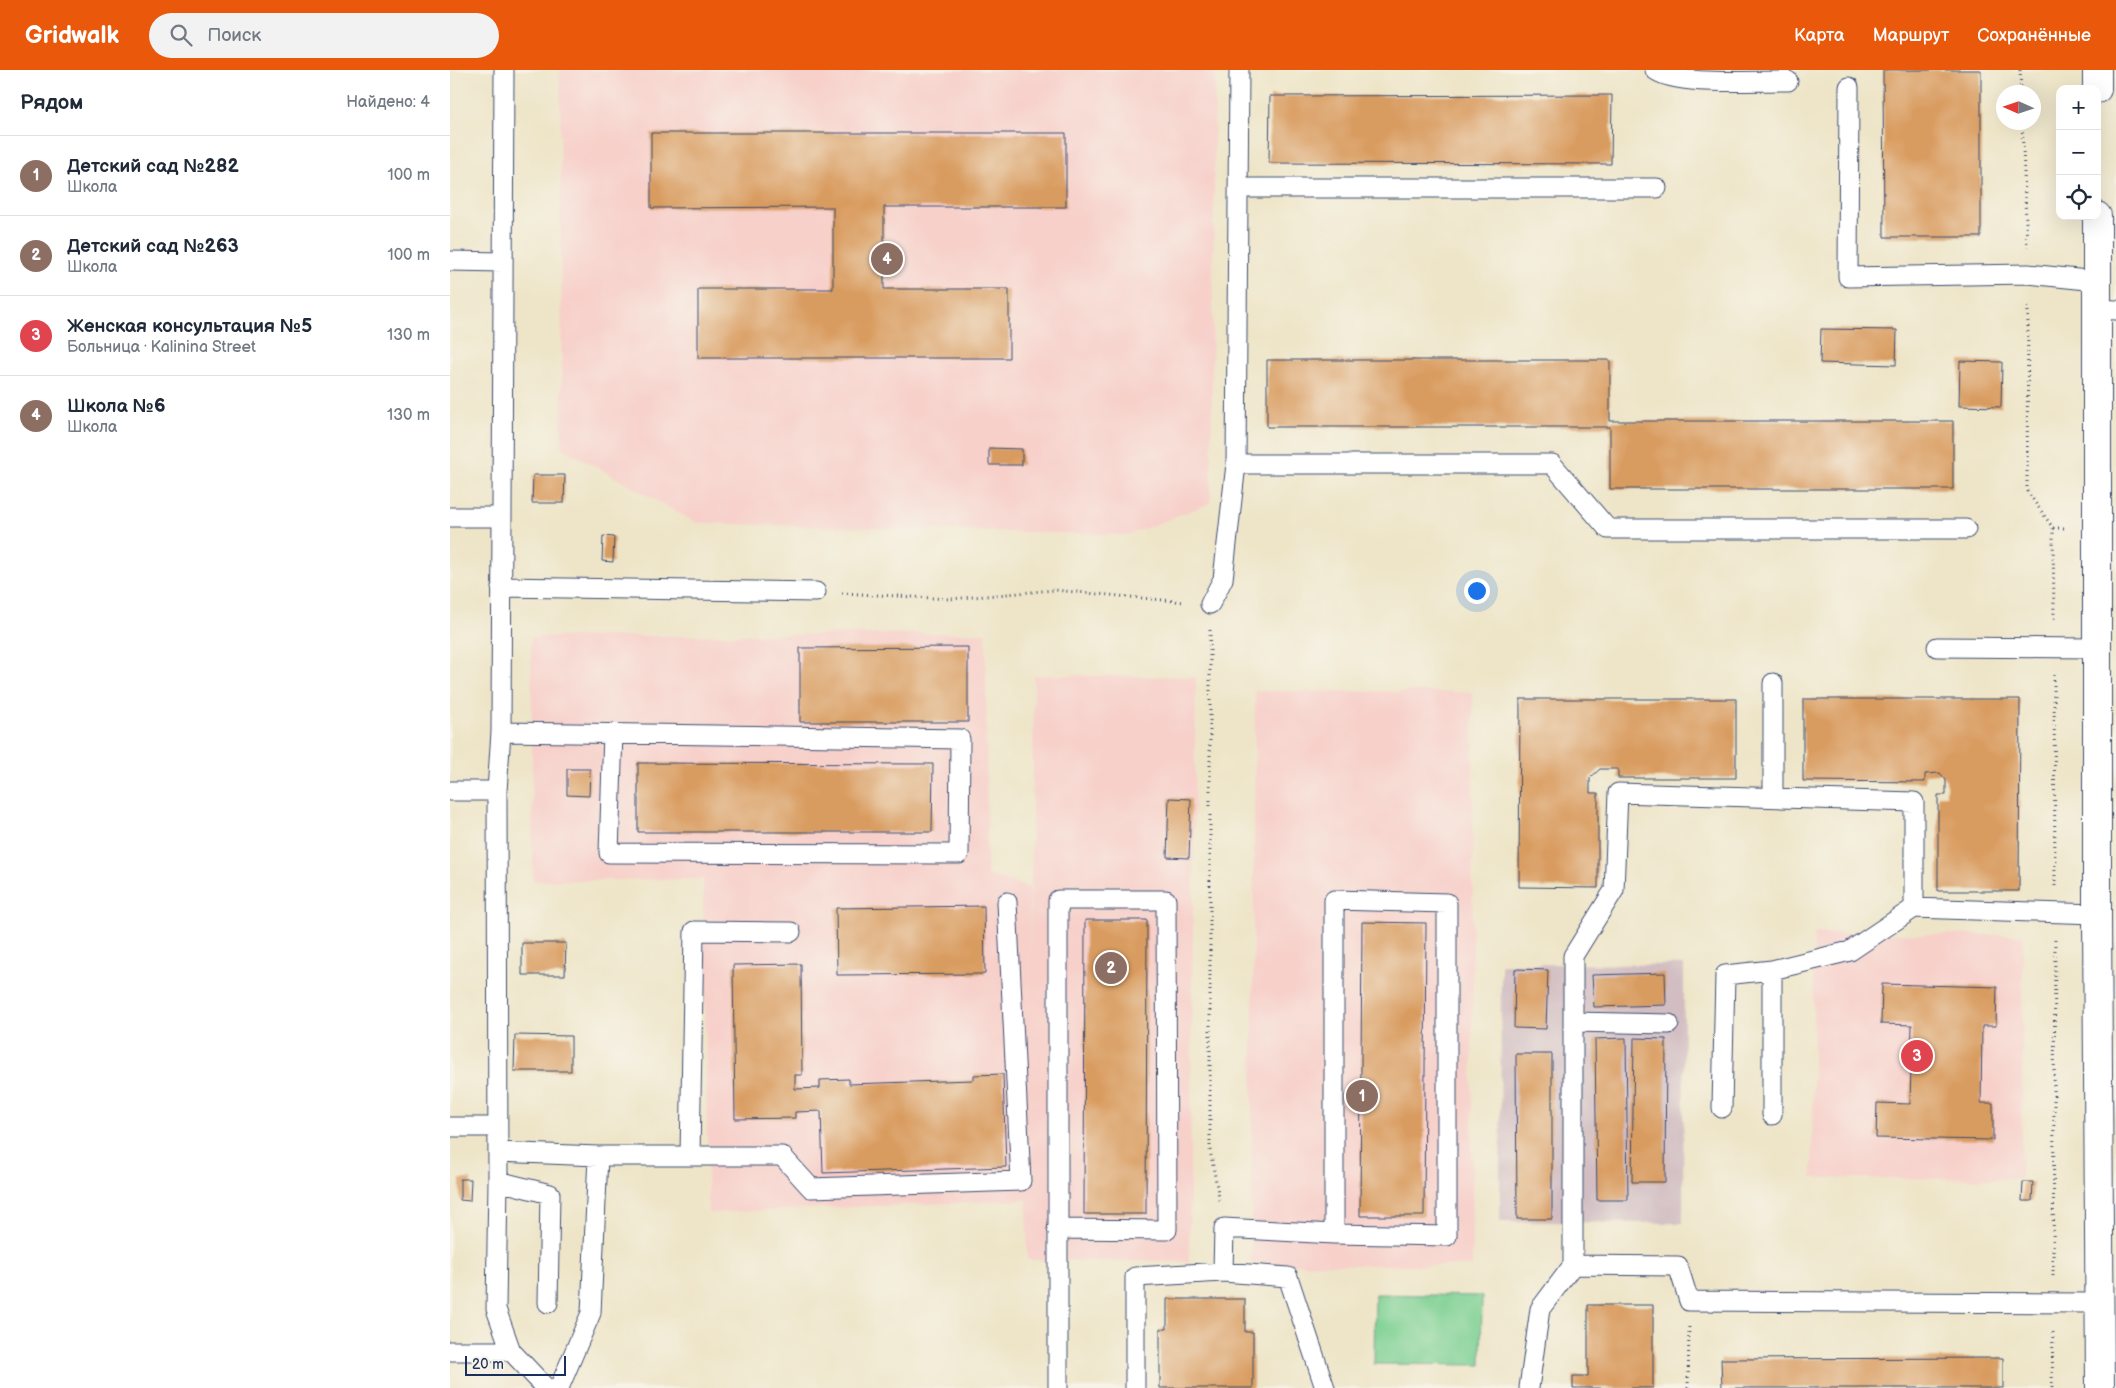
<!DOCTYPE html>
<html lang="ru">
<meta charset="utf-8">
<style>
body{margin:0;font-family:"Balsamiq Sans",sans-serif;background:#f2f2f3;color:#1f2937}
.controls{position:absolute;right:15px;top:15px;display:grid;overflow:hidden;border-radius:10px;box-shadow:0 5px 20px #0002}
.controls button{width:45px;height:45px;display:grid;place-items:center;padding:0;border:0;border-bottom:1px solid #e0e1e3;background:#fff;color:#1f2937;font:25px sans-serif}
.compass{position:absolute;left:1546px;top:15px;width:45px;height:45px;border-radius:50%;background:#fff;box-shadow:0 5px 20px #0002;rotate:273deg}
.scale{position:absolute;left:15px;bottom:12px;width:101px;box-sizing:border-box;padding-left:5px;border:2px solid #1b2f5e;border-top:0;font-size:14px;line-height:18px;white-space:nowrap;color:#1b2f5e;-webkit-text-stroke:4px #f7f3e8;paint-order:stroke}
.you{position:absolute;left:1026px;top:520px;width:18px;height:18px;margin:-12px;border:4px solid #fff;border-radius:50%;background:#1a73e8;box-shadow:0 0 0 8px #1a73e833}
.badge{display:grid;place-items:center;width:32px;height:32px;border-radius:50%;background:#ea580c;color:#fff;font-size:16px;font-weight:700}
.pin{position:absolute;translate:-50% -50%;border:2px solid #fff;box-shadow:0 1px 5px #0006}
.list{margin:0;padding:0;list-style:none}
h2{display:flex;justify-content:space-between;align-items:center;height:65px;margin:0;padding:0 20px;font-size:21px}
h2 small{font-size:16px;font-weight:400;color:#747a83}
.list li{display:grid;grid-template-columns:32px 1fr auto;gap:15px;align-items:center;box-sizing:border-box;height:80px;padding:0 20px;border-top:1px solid #e0e1e3}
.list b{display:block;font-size:19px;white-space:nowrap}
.list p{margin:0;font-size:16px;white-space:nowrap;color:#747a83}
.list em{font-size:16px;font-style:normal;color:#747a83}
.icon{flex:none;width:28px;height:28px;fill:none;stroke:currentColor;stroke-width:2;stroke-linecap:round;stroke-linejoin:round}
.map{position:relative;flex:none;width:1666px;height:1318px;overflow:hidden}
header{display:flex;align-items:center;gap:30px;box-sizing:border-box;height:70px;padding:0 25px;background:#ea580c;color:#fff}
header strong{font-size:24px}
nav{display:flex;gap:28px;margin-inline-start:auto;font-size:18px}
.search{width:350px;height:45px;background:#f2f2f3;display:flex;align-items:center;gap:12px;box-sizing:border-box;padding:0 18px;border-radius:28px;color:#747a83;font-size:19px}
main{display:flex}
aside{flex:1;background:#fff}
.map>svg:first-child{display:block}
.built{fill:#f7d0ca}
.industrial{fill:#d2bec2}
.green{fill:#7cd092;stroke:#4c8078}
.building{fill:#d99c60}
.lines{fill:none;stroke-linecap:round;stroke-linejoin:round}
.lane-casing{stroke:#3b4a6e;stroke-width:21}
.street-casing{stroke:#3b4a6e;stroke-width:30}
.path{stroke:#3b4a6e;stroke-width:3;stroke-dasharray:1 4;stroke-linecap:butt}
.lane{stroke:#fff;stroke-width:19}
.street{stroke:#fff;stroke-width:28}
</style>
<header>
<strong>Gridwalk</strong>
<div class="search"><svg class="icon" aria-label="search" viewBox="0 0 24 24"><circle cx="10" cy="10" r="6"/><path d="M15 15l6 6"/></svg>Поиск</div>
<nav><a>Карта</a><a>Маршрут</a><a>Сохранённые</a></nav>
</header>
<main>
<aside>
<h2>Рядом<small>Найдено: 4</small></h2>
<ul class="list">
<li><span class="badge" style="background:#8d6e63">1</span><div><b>Детский сад №282</b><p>Школа</p></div><em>100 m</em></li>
<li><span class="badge" style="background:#8d6e63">2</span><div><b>Детский сад №263</b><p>Школа</p></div><em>100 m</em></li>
<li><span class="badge" style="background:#e0444e">3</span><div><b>Женская консультация №5</b><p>Больница · Kalinina Street</p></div><em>130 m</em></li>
<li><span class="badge" style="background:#8d6e63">4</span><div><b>Школа №6</b><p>Школа</p></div><em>130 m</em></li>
</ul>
</aside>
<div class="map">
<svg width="1666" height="1318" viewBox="0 0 1666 1318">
<rect width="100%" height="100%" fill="#f7f3e8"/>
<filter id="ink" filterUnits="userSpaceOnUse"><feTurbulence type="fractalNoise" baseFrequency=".02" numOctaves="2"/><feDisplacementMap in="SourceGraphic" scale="10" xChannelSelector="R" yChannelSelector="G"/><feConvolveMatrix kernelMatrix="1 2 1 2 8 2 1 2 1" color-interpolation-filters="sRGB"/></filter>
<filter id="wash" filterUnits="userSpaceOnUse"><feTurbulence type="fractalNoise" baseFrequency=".0096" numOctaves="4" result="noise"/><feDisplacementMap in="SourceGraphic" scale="20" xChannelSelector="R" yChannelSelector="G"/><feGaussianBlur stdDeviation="1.12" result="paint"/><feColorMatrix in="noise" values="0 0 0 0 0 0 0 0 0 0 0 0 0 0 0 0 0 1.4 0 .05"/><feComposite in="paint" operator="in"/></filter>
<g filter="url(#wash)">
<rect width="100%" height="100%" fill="#eee5c8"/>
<path class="built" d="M 110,0 L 765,0 L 761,433 L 678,465 L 247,453 L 112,378 Z
M 536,563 L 537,805 L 580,818 L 579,953 L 584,605 L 746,607 L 739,1192 L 577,1190 L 577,1130 L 258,1143 L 253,809 L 83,811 L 81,567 Z
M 805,621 L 1023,622 L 1022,1196 L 801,1194 Z
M 1364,863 L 1573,865 L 1571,1109 L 1362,1108 Z"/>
<path class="industrial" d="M 1051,894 L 1234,895 L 1233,1153 L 1050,1152 Z"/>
<path class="green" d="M 925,1224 L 1032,1226 L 1031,1295 L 924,1294 Z"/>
<g id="blocks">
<path class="building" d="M 1433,0 L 1531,0 L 1531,167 L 1434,167 Z
M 1162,25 L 1161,94 L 819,93 L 820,26 Z
M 201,63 L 616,63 L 616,137 L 434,137 L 434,219 L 559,219 L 559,288 L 248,288 L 248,219 L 383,219 L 383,137 L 201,138 Z
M 1371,259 L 1447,260 L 1446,295 L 1370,293 Z
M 817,290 L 1160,290 L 1160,351 L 1503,351 L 1503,419 L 1160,419 L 1160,357 L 817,357 Z
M 1510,291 L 1552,292 L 1551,337 L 1509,336 Z
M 539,378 L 572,379 L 572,395 L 539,395 Z
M 83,405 L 115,405 L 114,433 L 82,433 Z
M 153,466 L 164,467 L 163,492 L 152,491 Z
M 518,577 L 518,652 L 350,652 L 350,578 Z
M 1070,629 L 1286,629 L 1286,708 L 1168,708 L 1168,699 L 1150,699 L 1140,708 L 1140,723 L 1148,723 L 1148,818 L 1069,817 Z
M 1353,629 L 1570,629 L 1569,821 L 1488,821 L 1488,725 L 1496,725 L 1496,710 L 1490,703 L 1475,704 L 1475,712 L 1353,711 Z
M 188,693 L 483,694 L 482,762 L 188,762 Z
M 117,699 L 140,699 L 139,726 L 117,725 Z
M 719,728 L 741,729 L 739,788 L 717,787 Z
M 534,836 L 535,904 L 387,905 L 386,838 Z
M 635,850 L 697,850 L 696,1144 L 634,1144 Z
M 912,852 L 976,853 L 974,1146 L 910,1146 Z
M 72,873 L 116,873 L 115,905 L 72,905 Z
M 351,894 L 352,1005 L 345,1005 L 345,1019 L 370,1018 L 370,1010 L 399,1009 L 399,1014 L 461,1012 L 524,1010 L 524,1005 L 553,1004 L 556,1097 L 373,1103 L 371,1041 L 345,1042 L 345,1048 L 285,1049 L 283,895 Z
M 1065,899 L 1098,900 L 1096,959 L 1064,958 Z
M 1215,903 L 1216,935 L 1144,937 L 1142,905 Z
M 1432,914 L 1547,917 L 1546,956 L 1532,956 L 1531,1033 L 1543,1033 L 1543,1070 L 1426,1068 L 1427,1033 L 1460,1034 L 1462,955 L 1431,954 Z
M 65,965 L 121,966 L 121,1001 L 64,1001 Z
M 1176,968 L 1178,1130 L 1147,1130 L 1145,969 Z
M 1184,968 L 1216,969 L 1215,1112 L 1182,1112 Z
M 1066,984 L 1102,984 L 1102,1149 L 1067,1149 Z
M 10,1109 L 21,1109 L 20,1131 L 10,1130 Z
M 1573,1112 L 1583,1112 L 1582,1131 L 1572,1131 Z
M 717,1229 L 795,1229 L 795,1262 L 803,1262 L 803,1318 L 710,1318 L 710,1259 L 717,1259 Z
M 1138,1235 L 1203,1235 L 1203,1318 L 1123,1318 L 1123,1306 L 1138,1306 Z
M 1553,1288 L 1553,1318 L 1272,1318 L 1271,1289 Z"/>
</g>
</g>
<g filter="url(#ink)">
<use href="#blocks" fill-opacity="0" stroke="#3b4a6e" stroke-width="1"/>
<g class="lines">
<g class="lane-casing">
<path id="lane" d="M 54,0 L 51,662 L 47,721 L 48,1111 L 46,1239 L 61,1281 L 96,1318
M 789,0 L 786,394 L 1102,394 L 1158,459 L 1516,459
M 1205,0 C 1227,17 1308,10 1338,11
M 1399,17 L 1398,207 L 1578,204 L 1647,211
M 789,118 L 1207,118
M 0,191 L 53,192
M 1648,239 L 1666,240
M 0,447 L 51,447
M 51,517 L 366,522
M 760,534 L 773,509 L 786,394
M 1487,577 L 1647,578
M 51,662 C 204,663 357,667 510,669 L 509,784 L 159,783 L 163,663
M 0,721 L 47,721
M 1323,727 L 1323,613
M 1322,900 L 1322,1045
M 1123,952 L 1219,954
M 1272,1038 L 1275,905 L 1322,900 L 1400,881 L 1464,838
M 0,1057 L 48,1057
M 48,1082 L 148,1086
M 240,1086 L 244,861 L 341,862
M 48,1111 L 100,1124 L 98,1233
M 607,1159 L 717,1160 L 716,830 L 608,830 L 608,1318
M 1123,1195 L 1123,886 L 1164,820 L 1168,723 L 1464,732 L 1464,838 L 1647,844
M 773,1202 L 774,1158 L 884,1164 L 997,1166 L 997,833 L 884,830 L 884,1164
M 0,1281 L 61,1281
M 109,1318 L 141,1243 L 148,1086 L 332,1086 L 361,1118 L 571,1111 L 557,832
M 685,1318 L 685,1207 L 773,1202 L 838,1207 L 875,1318
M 1079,1318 L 1090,1239 L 1123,1195 L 1228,1196 L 1239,1231 L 1651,1233"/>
</g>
<g class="street-casing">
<path id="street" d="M 1647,19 L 1647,0
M 1647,146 L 1647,844 L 1650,1318"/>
</g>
<path class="path" d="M 1570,0 L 1571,22
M 1572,52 L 1577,177
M 1578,231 L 1577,421 L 1603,458 L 1604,551
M 1603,458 L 1615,458
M 392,523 L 500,529 L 604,520 L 735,532
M 760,560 L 760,1080 L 770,1133
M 1604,605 L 1605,816
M 1603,1206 L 1605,870
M 1238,1318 L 1239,1256
M 1602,1318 L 1603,1260"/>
<use href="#lane" class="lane"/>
<use href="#street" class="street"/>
</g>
</g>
</svg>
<div class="controls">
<button>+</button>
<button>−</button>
<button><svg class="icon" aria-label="locate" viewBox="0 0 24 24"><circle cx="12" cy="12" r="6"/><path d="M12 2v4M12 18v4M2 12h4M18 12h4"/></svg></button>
</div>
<svg class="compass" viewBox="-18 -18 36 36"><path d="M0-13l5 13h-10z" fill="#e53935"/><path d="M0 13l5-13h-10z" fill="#747a83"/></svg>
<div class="scale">20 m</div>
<div class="you"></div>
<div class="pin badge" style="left:912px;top:1026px;background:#8d6e63">1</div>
<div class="pin badge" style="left:661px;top:898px;background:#8d6e63">2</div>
<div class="pin badge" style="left:1467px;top:986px;background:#e0444e">3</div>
<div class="pin badge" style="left:437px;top:189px;background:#8d6e63">4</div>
</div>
</main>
